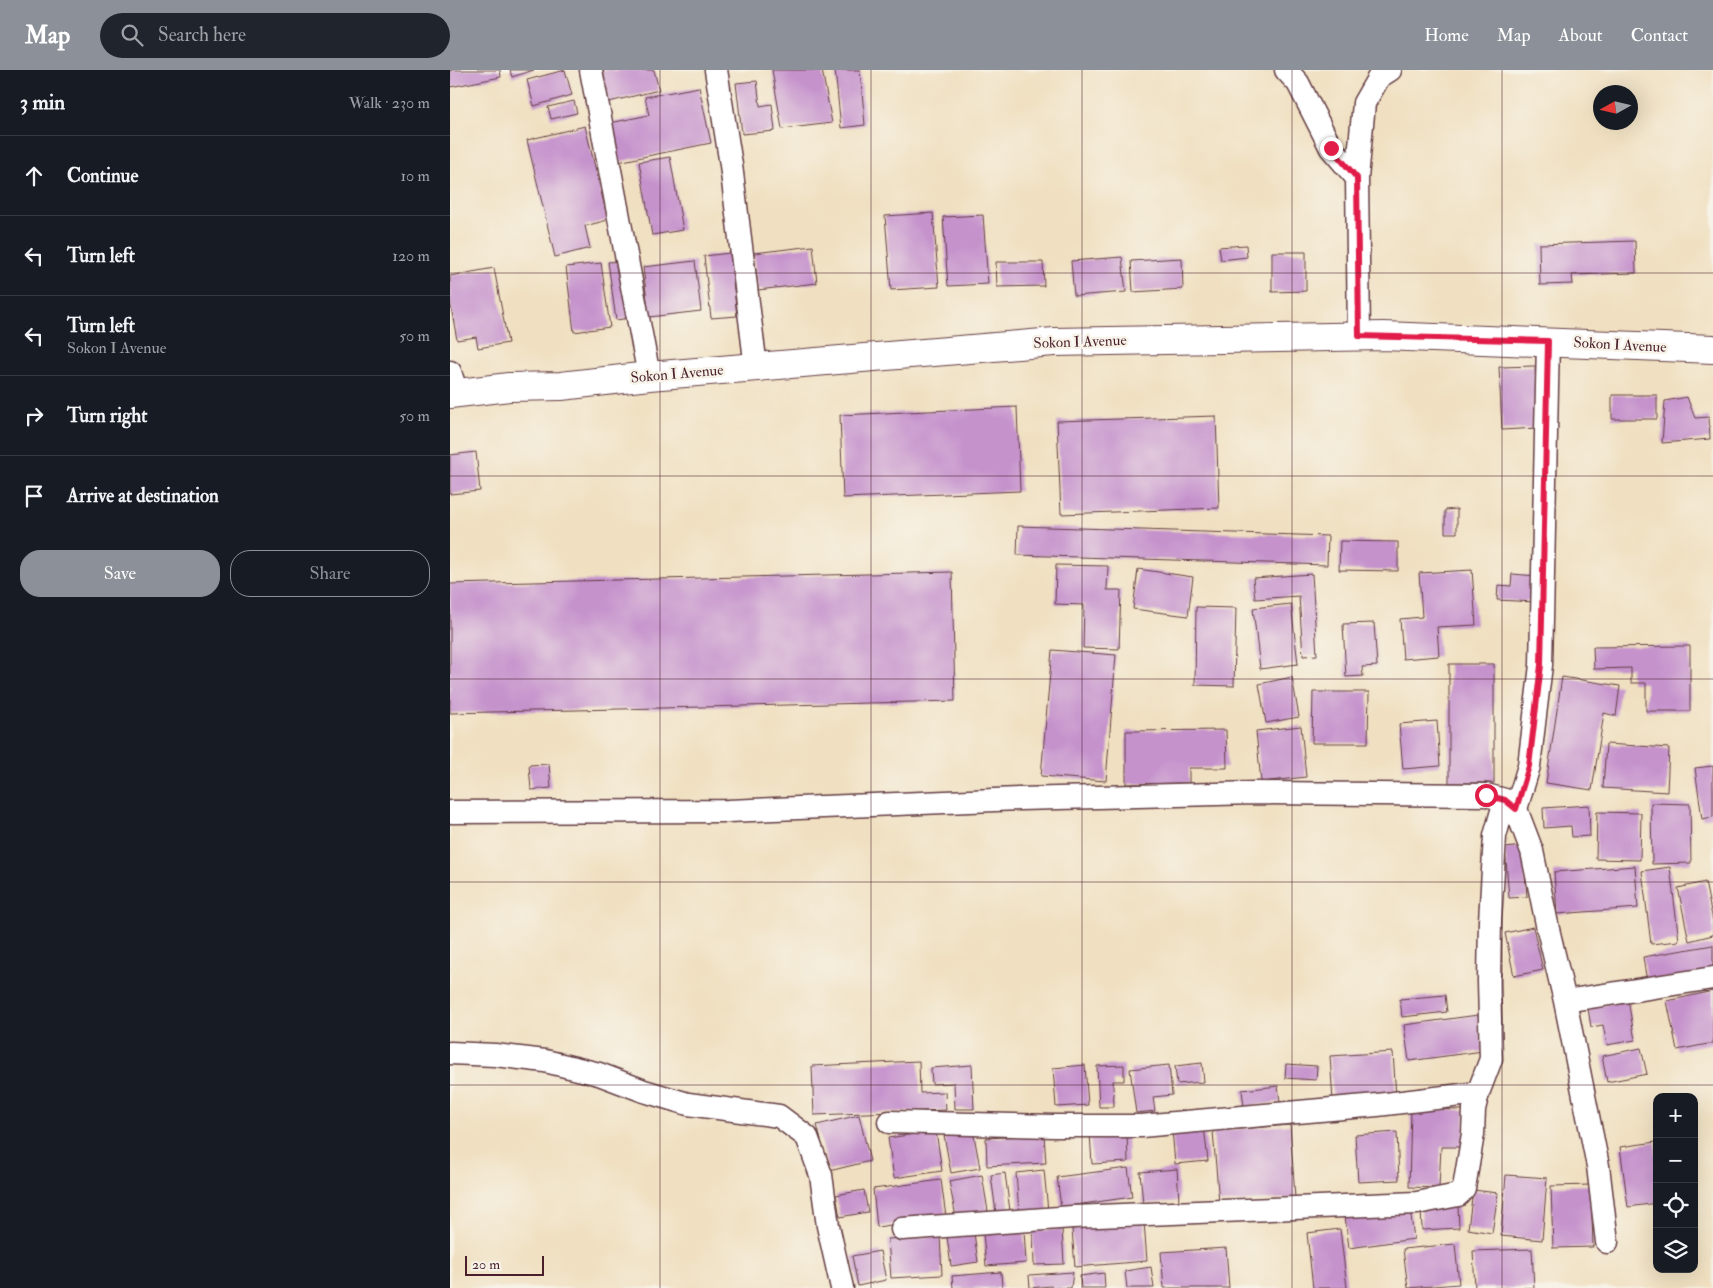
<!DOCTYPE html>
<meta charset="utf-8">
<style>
body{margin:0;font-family:"IM FELL Double Pica",serif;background:#20242c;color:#f1f3f6}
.controls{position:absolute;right:15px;bottom:15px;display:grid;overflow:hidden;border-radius:10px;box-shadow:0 5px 20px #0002}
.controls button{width:45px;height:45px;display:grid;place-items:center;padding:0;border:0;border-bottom:1px solid #363941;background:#171b24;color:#f1f3f6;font:25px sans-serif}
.compass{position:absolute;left:1143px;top:15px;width:45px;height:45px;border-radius:50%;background:#171b24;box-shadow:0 5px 20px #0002;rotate:262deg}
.scale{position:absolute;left:15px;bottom:12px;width:79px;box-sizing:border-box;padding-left:5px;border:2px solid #4a1f2b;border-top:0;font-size:14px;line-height:18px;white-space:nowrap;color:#4a1f2b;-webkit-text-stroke:4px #f7f3e8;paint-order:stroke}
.stop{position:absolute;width:15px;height:15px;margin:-11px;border:4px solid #e11d48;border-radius:50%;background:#fff}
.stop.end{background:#e11d48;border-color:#fff;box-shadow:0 1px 5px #0008}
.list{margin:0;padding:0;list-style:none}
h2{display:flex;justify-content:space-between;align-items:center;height:65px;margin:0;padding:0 20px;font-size:21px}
h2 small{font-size:16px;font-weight:400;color:#9ea1a6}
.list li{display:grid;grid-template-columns:32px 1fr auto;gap:15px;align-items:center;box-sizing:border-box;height:80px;padding:0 20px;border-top:1px solid #363941}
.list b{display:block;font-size:19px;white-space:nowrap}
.list p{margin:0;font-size:16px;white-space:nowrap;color:#9ea1a6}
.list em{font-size:16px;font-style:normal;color:#9ea1a6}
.actions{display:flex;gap:10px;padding:15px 20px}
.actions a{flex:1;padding:11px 0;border:1px solid #8c9099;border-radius:20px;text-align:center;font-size:18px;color:#8c9099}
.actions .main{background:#8c9099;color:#fff}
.icon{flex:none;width:28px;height:28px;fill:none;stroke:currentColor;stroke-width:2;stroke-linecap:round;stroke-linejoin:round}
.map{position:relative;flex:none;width:1263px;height:1218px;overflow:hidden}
header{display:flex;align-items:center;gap:30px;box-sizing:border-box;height:70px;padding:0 25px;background:#8c9099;color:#fff}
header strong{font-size:24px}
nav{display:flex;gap:28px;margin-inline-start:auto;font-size:18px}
.search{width:350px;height:45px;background:#20242c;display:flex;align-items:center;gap:12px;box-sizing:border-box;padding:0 18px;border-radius:28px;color:#9ea1a6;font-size:19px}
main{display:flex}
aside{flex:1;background:#171b24}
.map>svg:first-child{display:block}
.building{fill:#c592cc}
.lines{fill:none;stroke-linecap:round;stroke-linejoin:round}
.minor-casing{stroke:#633c42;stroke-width:25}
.tertiary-casing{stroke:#633c42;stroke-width:30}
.minor{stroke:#fff;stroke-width:22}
.tertiary{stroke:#fff;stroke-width:28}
.route{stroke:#e11d48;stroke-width:6}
.grid{fill:none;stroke:#4a1f2b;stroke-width:1;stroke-opacity:0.55}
.labels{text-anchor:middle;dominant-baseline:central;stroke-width:5;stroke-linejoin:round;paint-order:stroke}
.street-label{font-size:15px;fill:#4a1f2b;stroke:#f7f3e8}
</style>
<header>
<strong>Map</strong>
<div class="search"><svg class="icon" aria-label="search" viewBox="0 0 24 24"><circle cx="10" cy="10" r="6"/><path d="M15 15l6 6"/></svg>Search here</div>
<nav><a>Home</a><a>Map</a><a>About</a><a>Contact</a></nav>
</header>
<main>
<aside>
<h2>3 min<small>Walk · 230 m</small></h2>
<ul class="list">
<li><svg class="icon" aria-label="ahead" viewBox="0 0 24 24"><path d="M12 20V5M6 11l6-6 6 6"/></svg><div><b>Continue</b></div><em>10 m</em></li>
<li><svg class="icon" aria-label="left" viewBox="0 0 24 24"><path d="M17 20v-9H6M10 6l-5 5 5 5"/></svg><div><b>Turn left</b></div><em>120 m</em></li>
<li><svg class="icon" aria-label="left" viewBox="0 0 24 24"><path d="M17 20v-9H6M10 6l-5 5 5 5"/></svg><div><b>Turn left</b><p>Sokon I Avenue</p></div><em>50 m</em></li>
<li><svg class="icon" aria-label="right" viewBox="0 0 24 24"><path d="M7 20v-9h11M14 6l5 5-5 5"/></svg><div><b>Turn right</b></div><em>50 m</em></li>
<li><svg class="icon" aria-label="arrive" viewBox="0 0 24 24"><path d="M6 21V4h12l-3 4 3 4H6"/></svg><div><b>Arrive at destination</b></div></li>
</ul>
<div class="actions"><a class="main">Save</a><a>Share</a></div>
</aside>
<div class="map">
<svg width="1263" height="1218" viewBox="0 0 1263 1218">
<rect width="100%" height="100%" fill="#f7f3e8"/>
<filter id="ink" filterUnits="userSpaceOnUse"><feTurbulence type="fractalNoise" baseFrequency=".02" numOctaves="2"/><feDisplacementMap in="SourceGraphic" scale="10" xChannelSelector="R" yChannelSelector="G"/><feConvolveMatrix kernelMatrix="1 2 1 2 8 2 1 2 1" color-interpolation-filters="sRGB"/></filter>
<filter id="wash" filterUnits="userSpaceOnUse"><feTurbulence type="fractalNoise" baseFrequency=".0096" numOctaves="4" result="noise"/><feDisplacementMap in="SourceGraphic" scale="20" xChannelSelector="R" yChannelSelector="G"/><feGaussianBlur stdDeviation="1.12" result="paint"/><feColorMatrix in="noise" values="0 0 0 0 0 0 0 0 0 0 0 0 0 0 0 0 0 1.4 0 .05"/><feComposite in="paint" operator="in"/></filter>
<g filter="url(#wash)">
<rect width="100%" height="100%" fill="#f0e0c1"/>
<g id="blocks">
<path class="building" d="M 0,0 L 50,0 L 51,7 L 0,17 Z
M 60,0 L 84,0 L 62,7 Z
M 115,0 L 122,25 L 84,36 L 77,10 Z
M 151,0 L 204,0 L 209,20 L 159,32 Z
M 322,0 L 372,0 L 382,53 L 332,59 Z
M 385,0 L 410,0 L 415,55 L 391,58 Z
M 307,11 L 310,36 L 322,34 L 325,61 L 292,64 L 286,13 Z
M 249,17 L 261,73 L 168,92 L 160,53 L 199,45 L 195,27 Z
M 124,31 L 127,43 L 101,49 L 98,37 Z
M 135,56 L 158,150 L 135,156 L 140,178 L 105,187 L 77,70 Z
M 220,87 L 233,160 L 202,165 L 189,92 Z
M 483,143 L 489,217 L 441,220 L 435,146 Z
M 533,145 L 538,214 L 498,216 L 493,147 Z
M 1185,171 L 1186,203 L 1122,205 L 1123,214 L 1090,215 L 1089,174 Z
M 796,175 L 797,187 L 771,190 L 769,177 Z
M 363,176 L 367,213 L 308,220 L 304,183 Z
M 822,182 L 856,182 L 856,221 L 822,222 Z
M 280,183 L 287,246 L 261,248 L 254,186 Z
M 672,187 L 676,222 L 624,226 L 621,191 Z
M 732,188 L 733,219 L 683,222 L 681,191 Z
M 172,191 L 180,248 L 166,250 L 158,192 Z
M 245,191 L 251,241 L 199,247 L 193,197 Z
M 546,192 L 593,192 L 594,216 L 547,217 Z
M 151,193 L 160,257 L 124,262 L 116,197 Z
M 44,198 L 58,273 L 28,278 L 26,267 L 7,270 L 0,231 L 0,206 Z
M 1085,296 L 1088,358 L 1052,360 L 1049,297 Z
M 1162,325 L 1207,325 L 1207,349 L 1162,349 Z
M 1237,327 L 1245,348 L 1259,347 L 1260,369 L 1212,373 L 1215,331 Z
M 567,337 L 570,421 L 393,428 L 390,345 Z
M 766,346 L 769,438 L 611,444 L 607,351 Z
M 26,382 L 30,421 L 0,424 L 0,385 Z
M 1007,439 L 1007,463 L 995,463 L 995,440 Z
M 568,456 L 878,466 L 877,495 L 567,485 Z
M 890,471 L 948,472 L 948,501 L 889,500 Z
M 606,495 L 658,496 L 657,520 L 671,520 L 669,579 L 633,578 L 634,535 L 605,534 Z
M 688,499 L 743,507 L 738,546 L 683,539 Z
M 1022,500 L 1026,555 L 987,557 L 989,586 L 953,589 L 950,549 L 972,547 L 969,503 Z
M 502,502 L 505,631 L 0,643 L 0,514 Z
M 862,504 L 867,585 L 853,586 L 849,526 L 805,529 L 803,508 Z
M 1062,504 L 1086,506 L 1085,532 L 1047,530 L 1048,515 L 1061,516 Z
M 841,534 L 848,594 L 810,599 L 803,538 Z
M 746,537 L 786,538 L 784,616 L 745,615 Z
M 924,553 L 927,596 L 912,597 L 913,606 L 896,607 L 893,554 Z
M 1240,576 L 1240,641 L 1196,641 L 1196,613 L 1181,613 L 1181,598 L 1144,599 L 1143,577 Z
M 602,580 L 666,585 L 656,711 L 591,706 Z
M 999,594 L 1044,594 L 1044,713 L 999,713 Z
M 842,607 L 849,647 L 816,653 L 809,614 Z
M 1112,607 L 1170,616 L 1166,646 L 1154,643 L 1142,720 L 1096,713 Z
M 863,622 L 919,622 L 918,673 L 862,673 Z
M 987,651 L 990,696 L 953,699 L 949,654 Z
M 851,656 L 856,707 L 811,712 L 806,661 Z
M 776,660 L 777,698 L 739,698 L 739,713 L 676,714 L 676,661 Z
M 1156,674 L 1219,678 L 1217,722 L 1153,718 Z
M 99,694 L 101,718 L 81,720 L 79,695 Z
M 1263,696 L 1263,747 L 1252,749 L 1245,698 Z
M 1201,733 L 1240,734 L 1241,793 L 1202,794 Z
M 1139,735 L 1140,766 L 1122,767 L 1121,756 L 1094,758 L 1093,738 Z
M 1147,742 L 1191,743 L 1190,790 L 1146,789 Z
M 1073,776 L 1077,827 L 1059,828 L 1055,778 Z
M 1185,796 L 1188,838 L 1107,844 L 1104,802 Z
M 1220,797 L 1229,871 L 1201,874 L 1192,801 Z
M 1255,812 L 1263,851 L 1263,865 L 1239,871 L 1228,818 Z
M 1083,857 L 1093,900 L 1064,906 L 1055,863 Z
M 1263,875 L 1263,901 L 1197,912 L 1193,887 Z
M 1263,921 L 1263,973 L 1227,980 L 1217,931 Z
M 995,925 L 997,942 L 952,947 L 950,929 Z
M 1178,930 L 1185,970 L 1157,975 L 1153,955 L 1141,957 L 1138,938 Z
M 1028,945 L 1033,981 L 959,991 L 954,955 Z
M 1191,978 L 1197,1004 L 1157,1012 L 1152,986 Z
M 943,982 L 946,1027 L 883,1031 L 880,986 Z
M 469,991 L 470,1023 L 495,1022 L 496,1040 L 364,1045 L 362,996 Z
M 752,993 L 754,1012 L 727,1014 L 725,996 Z
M 836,994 L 867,996 L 866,1010 L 835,1008 Z
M 522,995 L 524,1039 L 505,1039 L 504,1013 L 482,1014 L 481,998 Z
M 635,995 L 638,1035 L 606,1037 L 603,998 Z
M 674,995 L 674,1011 L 663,1011 L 664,1037 L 649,1037 L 647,996 Z
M 719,995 L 722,1025 L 703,1027 L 705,1041 L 686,1043 L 680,999 Z
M 828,1016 L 830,1032 L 794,1037 L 792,1020 Z
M 961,1039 L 1015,1040 L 1014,1077 L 991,1077 L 989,1118 L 959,1117 Z
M 409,1045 L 420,1091 L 379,1101 L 367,1055 Z
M 840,1055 L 845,1128 L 769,1133 L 763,1061 Z
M 754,1057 L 758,1091 L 725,1094 L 722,1059 Z
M 523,1060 L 530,1098 L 501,1103 L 494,1065 Z
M 486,1061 L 492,1101 L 444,1108 L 438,1068 Z
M 677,1062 L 678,1092 L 642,1094 L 640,1063 Z
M 947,1062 L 949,1110 L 908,1112 L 905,1065 Z
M 594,1065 L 596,1093 L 537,1096 L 536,1068 Z
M 1206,1072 L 1207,1133 L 1178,1137 L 1170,1077 Z
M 678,1098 L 682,1127 L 611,1137 L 607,1107 Z
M 727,1099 L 729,1131 L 693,1134 L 690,1102 Z
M 594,1100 L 598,1141 L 569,1143 L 566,1103 Z
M 555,1103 L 560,1141 L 546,1143 L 541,1105 Z
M 532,1105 L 538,1141 L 506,1147 L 499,1111 Z
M 1056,1105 L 1097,1108 L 1092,1170 L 1051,1166 Z
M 491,1110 L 496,1147 L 427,1157 L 423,1119 Z
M 1141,1115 L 1143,1177 L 1103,1178 L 1101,1116 Z
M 414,1120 L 418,1142 L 390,1147 L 386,1125 Z
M 1023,1120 L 1048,1123 L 1042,1163 L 1018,1159 Z
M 1008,1136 L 1009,1158 L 972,1160 L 971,1139 Z
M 960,1138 L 964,1169 L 899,1178 L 895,1146 Z
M 694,1152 L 697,1191 L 625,1197 L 622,1159 Z
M 612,1159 L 614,1194 L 584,1195 L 583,1161 Z
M 890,1159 L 897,1218 L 863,1218 L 857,1163 Z
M 574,1160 L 576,1193 L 536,1196 L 533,1163 Z
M 524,1163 L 528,1192 L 501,1196 L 497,1167 Z
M 490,1166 L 492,1205 L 441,1208 L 438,1169 Z
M 1005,1174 L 1009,1214 L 958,1218 L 953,1179 Z
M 776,1178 L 779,1218 L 714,1218 L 711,1182 Z
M 1082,1179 L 1084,1218 L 1025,1218 L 1023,1181 Z
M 430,1181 L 436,1210 L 408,1216 L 402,1186 Z
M 701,1197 L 704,1218 L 677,1218 L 675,1201 Z
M 551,1202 L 552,1218 L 503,1218 L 502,1206 Z
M 623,1202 L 621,1218 L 602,1218 L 601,1216 L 580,1218 L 579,1205 Z
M 654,1203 L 655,1218 L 631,1218 L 630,1206 Z"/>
</g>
</g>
<g filter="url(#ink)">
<use href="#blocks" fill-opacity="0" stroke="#633c42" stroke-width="1"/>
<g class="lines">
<g class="minor-casing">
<path id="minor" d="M 141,0 L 199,306
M 266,0 L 281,95 L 306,298
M 836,0 L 848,13 L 881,78 L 907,108
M 909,266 L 907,108 L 914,33 L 929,7 L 940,0
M 0,302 L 7,323
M 1066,739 L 1079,696 L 1091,595 L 1098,271
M 0,742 L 278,741 L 569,729 L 805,723 L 1036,725 L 1055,730 L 1066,739 L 1082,781 L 1098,859 L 1115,931 L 1148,1096 L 1157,1172
M 1115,931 L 1263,908
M 0,983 L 45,985 L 95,991 L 149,1004 L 194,1021 L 238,1034 L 329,1046 L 357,1067 L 371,1105 L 378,1156 L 392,1218
M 439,1052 L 605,1056 L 691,1056 L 927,1035 L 1028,1023
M 452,1159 L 623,1147 L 967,1133 L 1008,1125 L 1014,1118 L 1023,1064 L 1024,1039 L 1028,1023 L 1041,989 L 1039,911 L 1040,851 L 1045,766 L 1055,730"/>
</g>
<g class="tertiary-casing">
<path id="tertiary" d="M 0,324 L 59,317 L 111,316 L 199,306 L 604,272 L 933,266 L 1263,279"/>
</g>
<use href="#minor" class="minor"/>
<use href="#tertiary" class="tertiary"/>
</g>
</g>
<g class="lines" filter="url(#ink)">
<path class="route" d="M 881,78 L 907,108 L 909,266 L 1098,271 L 1091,595 L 1079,696 L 1066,739 L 1055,730 L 1036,725"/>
</g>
<path class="grid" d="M 210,0 L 210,1218M 421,0 L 421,1218M 632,0 L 632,1218M 842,0 L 842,1218M 1052,0 L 1052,1218M 0,203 L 1263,203M 0,406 L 1263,406M 0,609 L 1263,609M 0,812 L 1263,812M 0,1015 L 1263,1015"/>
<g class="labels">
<g class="street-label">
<text transform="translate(630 272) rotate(-2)">Sokon I Avenue</text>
<text transform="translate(1170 275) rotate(3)">Sokon I Avenue</text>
<text transform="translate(227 304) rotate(-5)">Sokon I Avenue</text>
</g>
</g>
</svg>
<div class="controls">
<button>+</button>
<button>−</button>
<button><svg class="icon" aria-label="locate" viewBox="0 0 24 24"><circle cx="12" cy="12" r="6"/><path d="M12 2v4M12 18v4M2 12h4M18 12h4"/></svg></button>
<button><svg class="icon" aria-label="layers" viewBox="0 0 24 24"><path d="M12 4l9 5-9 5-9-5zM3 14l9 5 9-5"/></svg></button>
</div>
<svg class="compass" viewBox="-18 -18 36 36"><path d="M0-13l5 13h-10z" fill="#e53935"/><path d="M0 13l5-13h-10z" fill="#9ea1a6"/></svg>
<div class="scale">20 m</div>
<div class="stop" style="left:1036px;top:725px"></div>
<div class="stop end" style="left:881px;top:78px"></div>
</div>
</main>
